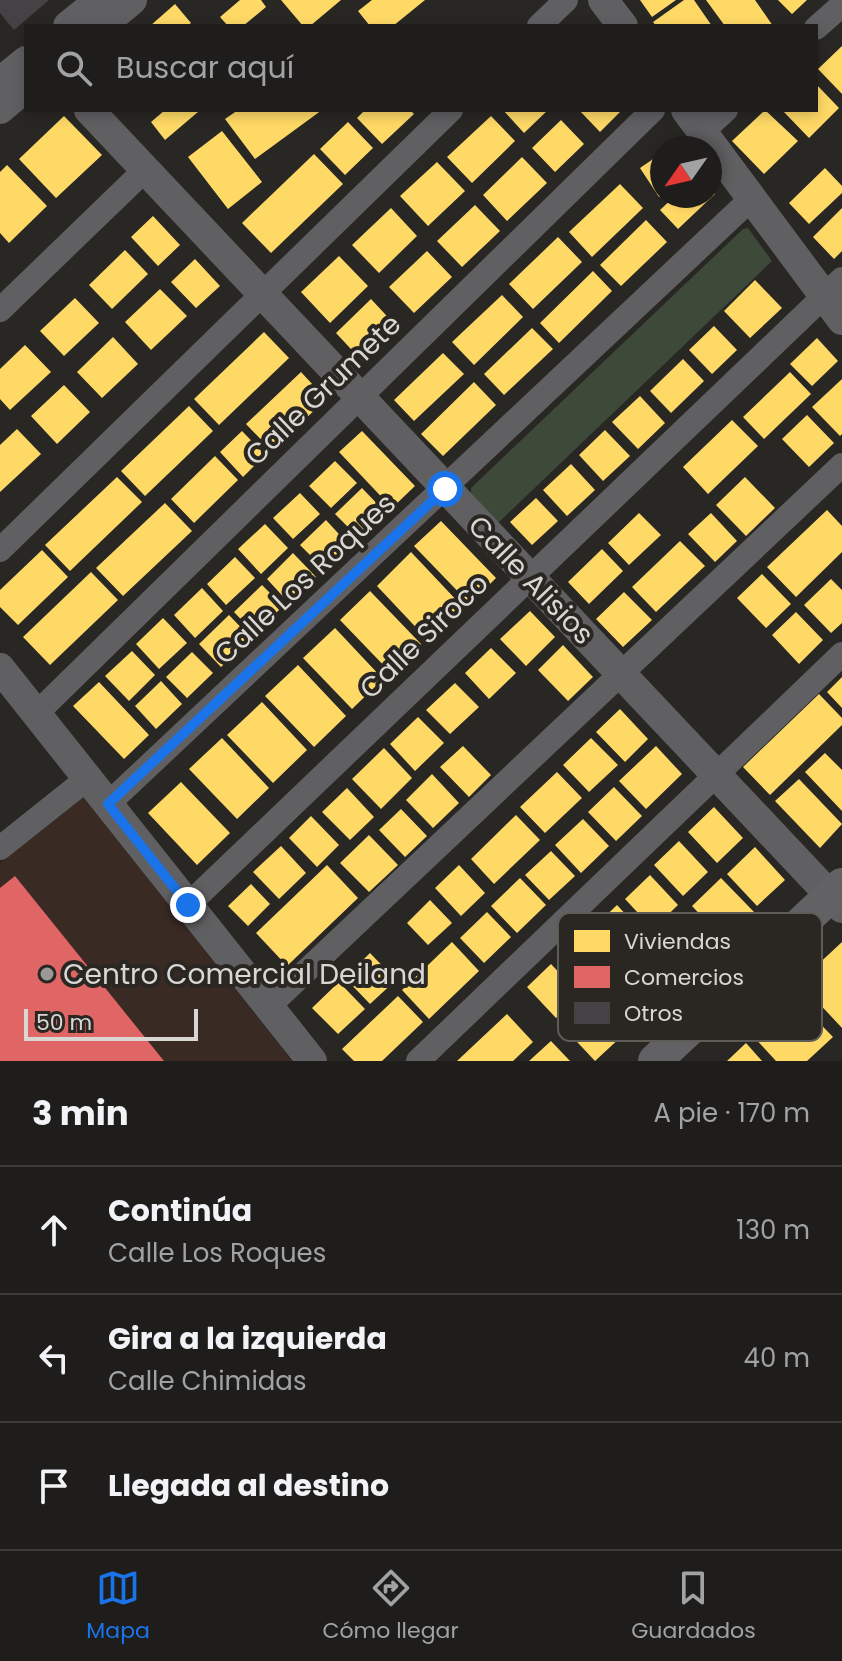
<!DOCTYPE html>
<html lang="es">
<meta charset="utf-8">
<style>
body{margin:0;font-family:Poppins,sans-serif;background:#2c2a28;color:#f1f3f6}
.compass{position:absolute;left:650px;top:136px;width:72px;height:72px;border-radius:50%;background:#1f1d1b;box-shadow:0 4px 12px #0003;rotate:236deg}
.scale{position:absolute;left:24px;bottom:20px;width:174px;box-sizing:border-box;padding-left:8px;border:4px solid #d9d7d4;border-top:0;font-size:22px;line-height:28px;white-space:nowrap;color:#d9d7d4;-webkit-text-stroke:6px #2a2723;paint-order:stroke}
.stop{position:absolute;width:24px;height:24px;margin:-18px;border:6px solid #1a73e8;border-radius:50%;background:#fff}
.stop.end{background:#1a73e8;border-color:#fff;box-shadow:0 2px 8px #0008}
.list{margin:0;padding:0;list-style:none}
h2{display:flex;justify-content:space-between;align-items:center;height:104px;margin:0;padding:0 32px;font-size:34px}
h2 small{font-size:26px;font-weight:400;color:#a1a2a3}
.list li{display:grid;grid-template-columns:52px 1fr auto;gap:24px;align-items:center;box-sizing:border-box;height:128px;padding:0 32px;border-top:2px solid #3c3b3a}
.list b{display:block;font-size:30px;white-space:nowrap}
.list p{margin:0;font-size:26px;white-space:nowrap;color:#a1a2a3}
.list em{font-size:26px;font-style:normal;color:#a1a2a3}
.icon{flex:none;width:44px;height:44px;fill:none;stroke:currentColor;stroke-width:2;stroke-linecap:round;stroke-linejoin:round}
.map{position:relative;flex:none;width:842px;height:1061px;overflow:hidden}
.search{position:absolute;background:#1f1d1b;box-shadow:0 4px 12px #0003;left:24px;right:24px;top:24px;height:88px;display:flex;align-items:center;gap:20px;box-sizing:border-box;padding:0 28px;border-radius:0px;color:#a1a2a3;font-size:30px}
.sheet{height:488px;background:#1f1d1b}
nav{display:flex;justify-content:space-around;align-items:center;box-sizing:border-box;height:112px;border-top:2px solid #3c3b3a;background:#1f1d1b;font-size:22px;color:#a1a2a3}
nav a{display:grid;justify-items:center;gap:4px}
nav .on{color:#1a73e8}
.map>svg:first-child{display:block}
.commercial{fill:#392a23}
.green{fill:#3e4a39}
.homes{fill:#ffd966}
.shops{fill:#e06666}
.building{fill:#464145}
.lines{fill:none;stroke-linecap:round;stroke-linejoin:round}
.minor{stroke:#606062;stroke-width:24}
.tertiary{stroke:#606062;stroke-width:30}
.secondary{stroke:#626265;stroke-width:34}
.route{stroke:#1a73e8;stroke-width:10}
.poi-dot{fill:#9b9996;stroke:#2a2723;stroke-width:3}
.labels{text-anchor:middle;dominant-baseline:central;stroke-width:8;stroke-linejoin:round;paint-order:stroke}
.street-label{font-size:28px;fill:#d9d7d4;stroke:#2a2723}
.poi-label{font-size:28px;fill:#d9d7d4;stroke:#2a2723;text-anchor:start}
.key{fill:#2a2723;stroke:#5f5c58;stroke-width:2}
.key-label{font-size:22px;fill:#d9d7d4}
</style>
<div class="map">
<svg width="842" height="1061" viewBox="0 0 842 1061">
<rect width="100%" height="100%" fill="#292724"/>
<path class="commercial" d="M 82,795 L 292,1061 L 0,1061 L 0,864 Z"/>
<path class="green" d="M 748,228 L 772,261 L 498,523 L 471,493 L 471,488 L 743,229 Z"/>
<path class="homes" d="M 240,0 L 261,0 L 266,7 L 243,26 L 228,26 L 220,17 Z
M 281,0 L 341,0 L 310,26 L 303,26 Z
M 372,0 L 425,0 L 393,26 L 370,26 L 358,11 Z
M 640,0 L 676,0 L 652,17 Z
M 684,0 L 694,0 L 712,26 L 656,26 L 653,22 Z
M 706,0 L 755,0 L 773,26 L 725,26 Z
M 778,0 L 807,0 L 792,14 Z
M 175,4 L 191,23 L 187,26 L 150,26 Z
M 842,46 L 842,94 L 818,69 Z
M 816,84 L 839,108 L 809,138 L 782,110 L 816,110 Z
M 165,110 L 196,110 L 198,112 L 165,140 L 151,122 Z
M 238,110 L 322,110 L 255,159 L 225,119 Z
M 365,110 L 410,110 L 414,114 L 382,144 L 357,118 Z
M 503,110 L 548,110 L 524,133 Z
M 579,110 L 622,110 L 600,132 Z
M 765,110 L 798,141 L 764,174 L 732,141 Z
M 64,116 L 102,155 L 56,198 L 19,159 Z
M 491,116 L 515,141 L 472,183 L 447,157 Z
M 561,120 L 584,144 L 555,172 L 532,148 Z
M 348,122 L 373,148 L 345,175 L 320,149 Z
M 222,131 L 262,182 L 228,209 L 188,157 Z
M 662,153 L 662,195 L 659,197 L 640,168 Z
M 314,154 L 343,184 L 271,253 L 242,223 Z
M 522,157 L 547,183 L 507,221 L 483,195 Z
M 437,162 L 465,191 L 428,226 L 400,196 Z
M 7,165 L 47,206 L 9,243 L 0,233 L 0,172 Z
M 825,168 L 842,186 L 842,193 L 809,224 L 789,203 Z
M 620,184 L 643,208 L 592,257 L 569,232 Z
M 710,188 L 715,194 L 678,229 L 660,210 L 675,196 L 710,196 Z
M 475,205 L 500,231 L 462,267 L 437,241 Z
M 391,208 L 417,236 L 379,273 L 352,245 Z
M 842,208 L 842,251 L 834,259 L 813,237 Z
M 153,216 L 180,245 L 158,266 L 131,237 Z
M 646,220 L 667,242 L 621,286 L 600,265 Z
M 558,237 L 582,262 L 533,309 L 509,284 Z
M 125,250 L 148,274 L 112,309 L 89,285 Z
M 427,251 L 452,277 L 414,313 L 389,287 Z
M 339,256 L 368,286 L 330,323 L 301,292 Z
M 195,259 L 220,286 L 196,308 L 171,282 Z
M 593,271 L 612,291 L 559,343 L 540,323 Z
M 755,280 L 782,308 L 750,338 L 724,311 Z
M 160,289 L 187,316 L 151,350 L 125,322 Z
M 502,295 L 523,317 L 474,365 L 452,342 Z
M 75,298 L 99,323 L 64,356 L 40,331 Z
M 371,299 L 398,328 L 363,362 L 336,333 Z
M 714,326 L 737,350 L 712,374 L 689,350 Z
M 532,328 L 553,349 L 504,395 L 484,374 Z
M 264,332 L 289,358 L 219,425 L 194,399 Z
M 113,337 L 138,364 L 102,398 L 77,372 Z
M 817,338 L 838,361 L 812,386 L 790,364 Z
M 25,345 L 51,372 L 10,410 L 0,399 L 0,369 Z
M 443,353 L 464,374 L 414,421 L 394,400 Z
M 683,359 L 704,381 L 671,413 L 650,391 Z
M 301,372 L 326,399 L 272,451 L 246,424 Z
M 790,372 L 811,394 L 764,439 L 743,417 Z
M 842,379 L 842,434 L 840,436 L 812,407 Z
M 474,382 L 496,405 L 443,456 L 421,434 Z
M 64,385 L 90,412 L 57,444 L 31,416 Z
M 640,396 L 665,423 L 638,449 L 612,422 Z
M 189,406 L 213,431 L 145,496 L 121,471 Z
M 807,415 L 834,443 L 809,467 L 782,439 Z
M 732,420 L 758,446 L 708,494 L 683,467 Z
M 17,429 L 41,454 L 0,492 L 0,445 Z
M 605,430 L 630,456 L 603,481 L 579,455 Z
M 242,431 L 265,455 L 243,477 L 220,452 Z
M 362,431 L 415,486 L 392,508 L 339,452 Z
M 215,456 L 238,480 L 194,523 L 171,499 Z
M 335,461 L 357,483 L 331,508 L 309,486 Z
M 571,464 L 595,490 L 567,516 L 543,490 Z
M 117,477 L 142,502 L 70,571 L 45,545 Z
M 745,477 L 775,508 L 746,536 L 716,505 Z
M 362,488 L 385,512 L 358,537 L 335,514 Z
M 300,493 L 320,514 L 293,539 L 273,518 Z
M 536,498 L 558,521 L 532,545 L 510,522 Z
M 165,503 L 192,531 L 123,596 L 96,568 Z
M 827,510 L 842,526 L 842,552 L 796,597 L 767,567 Z
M 639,513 L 661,535 L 629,565 L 608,543 Z
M 711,513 L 737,541 L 715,562 L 688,534 Z
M 326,520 L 348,544 L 323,568 L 300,545 Z
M 441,521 L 496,578 L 470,604 L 414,546 Z
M 265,524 L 288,548 L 261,574 L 238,549 Z
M 680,541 L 705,566 L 656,612 L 632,587 Z
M 602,549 L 623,571 L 589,604 L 568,582 Z
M 42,550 L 68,577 L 18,625 L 0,607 L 0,590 Z
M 411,552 L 461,605 L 426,638 L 377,586 Z
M 293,553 L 316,577 L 289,603 L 267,579 Z
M 235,557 L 255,578 L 226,605 L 207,584 Z
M 91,572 L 118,600 L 50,665 L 23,637 Z
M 762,574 L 791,604 L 766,628 L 737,598 Z
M 831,579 L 842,590 L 842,623 L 831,633 L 804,605 Z
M 262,585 L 283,606 L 255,634 L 234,612 Z
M 202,588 L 223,611 L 195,638 L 174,615 Z
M 370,591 L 421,644 L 391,673 L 340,620 Z
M 624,592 L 652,620 L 623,647 L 596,619 Z
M 530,611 L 555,637 L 526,666 L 500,639 Z
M 796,612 L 823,640 L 799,664 L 772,635 Z
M 229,615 L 251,638 L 221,667 L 199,644 Z
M 163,618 L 187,643 L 159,669 L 136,644 Z
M 335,628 L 383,679 L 352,709 L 303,658 Z
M 563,645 L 593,677 L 568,701 L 538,670 Z
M 491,648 L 516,673 L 489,699 L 465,673 Z
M 132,651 L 155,675 L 129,701 L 105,676 Z
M 192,652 L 213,673 L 187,698 L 166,677 Z
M 298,665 L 346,716 L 314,747 L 265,696 Z
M 842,677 L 842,708 L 827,692 Z
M 161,681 L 182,704 L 156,729 L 135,706 Z
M 99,682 L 149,735 L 124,759 L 73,706 Z
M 455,683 L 479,707 L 450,734 L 426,710 Z
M 819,694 L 842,718 L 842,725 L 770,795 L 743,767 Z
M 262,702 L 307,750 L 273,783 L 227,735 Z
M 620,709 L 648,739 L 625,762 L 596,732 Z
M 418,717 L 444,743 L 415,771 L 390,744 Z
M 222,738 L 269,788 L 237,819 L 189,769 Z
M 591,738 L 618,765 L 589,792 L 563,765 Z
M 463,746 L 491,775 L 469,797 L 440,767 Z
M 656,746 L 682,774 L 646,809 L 619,781 Z
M 384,748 L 412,778 L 381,809 L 352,779 Z
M 825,753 L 842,770 L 842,811 L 805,772 Z
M 557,772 L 582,798 L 545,833 L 520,807 Z
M 432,774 L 459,803 L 433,828 L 406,800 Z
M 799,779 L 842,824 L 820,848 L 775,801 Z
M 181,782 L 230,833 L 197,865 L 148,813 Z
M 614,787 L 642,816 L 616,841 L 588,812 Z
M 347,788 L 374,817 L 350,840 L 322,812 Z
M 714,807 L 743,838 L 717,863 L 688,832 Z
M 401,809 L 427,836 L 405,857 L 379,830 Z
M 516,815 L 540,840 L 494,884 L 471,859 Z
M 311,816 L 339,845 L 317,867 L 289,838 Z
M 583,819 L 609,846 L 581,873 L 555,845 Z
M 369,835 L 398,865 L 369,892 L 340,863 Z
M 679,841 L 708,872 L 683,896 L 654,865 Z
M 281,846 L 306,873 L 279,899 L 253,872 Z
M 755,847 L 785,880 L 757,906 L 727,874 Z
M 551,851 L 575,876 L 549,900 L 525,875 Z
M 327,865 L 358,898 L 287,966 L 256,933 Z
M 459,865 L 485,893 L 461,916 L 435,888 Z
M 650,875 L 678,905 L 653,929 L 625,899 Z
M 520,878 L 546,905 L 517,933 L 491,906 Z
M 721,878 L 754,912 L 724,940 L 692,906 Z
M 251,884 L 270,904 L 248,926 L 228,906 Z
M 430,900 L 452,923 L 428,945 L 407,923 Z
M 617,905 L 644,934 L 617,960 L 590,931 Z
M 487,912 L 511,937 L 484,963 L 460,938 Z
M 452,942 L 479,971 L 429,1019 L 402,990 Z
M 842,942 L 842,1028 L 799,982 Z
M 370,953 L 396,980 L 370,1004 L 345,978 Z
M 551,964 L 580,995 L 556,1018 L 527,987 Z
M 339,982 L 365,1009 L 338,1034 L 312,1008 Z
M 398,996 L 423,1022 L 382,1061 L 354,1061 L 342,1049 Z
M 794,997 L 833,1037 L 807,1061 L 776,1061 L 753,1036 Z
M 591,1004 L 622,1036 L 595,1061 L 565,1029 Z
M 507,1014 L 533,1042 L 513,1061 L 457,1061 Z
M 551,1041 L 570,1061 L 529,1061 Z
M 746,1043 L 762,1061 L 727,1061 Z"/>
<path class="shops" d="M 15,876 L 164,1061 L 0,1061 L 0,888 Z"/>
<path class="building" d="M 0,0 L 49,0 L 14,30 L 0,13 Z"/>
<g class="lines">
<path class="minor" d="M 539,26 L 566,0
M 816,28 L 842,5
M 702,132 L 726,110
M 0,310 L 147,168
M 0,550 L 451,110
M 36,714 L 653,110
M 108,804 L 752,198
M 0,848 L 88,778
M 188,905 L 842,279
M 269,1006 L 842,465
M 418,1061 L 842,654"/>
<path class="tertiary" d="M 603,0 L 623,26
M 68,26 L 100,0
M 101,26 L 132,0
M 0,82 L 26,61
M 0,109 L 26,87
M 89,110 L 842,908
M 686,110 L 842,320
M 0,668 L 312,1061"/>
<path class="secondary" d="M 655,1061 L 842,885"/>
</g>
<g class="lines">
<path class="route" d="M 188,905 L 108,804 L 445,489"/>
</g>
<circle class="poi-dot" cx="47" cy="974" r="8"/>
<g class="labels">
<g class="street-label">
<text transform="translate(323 390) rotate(-44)">Calle Grumete</text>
<text transform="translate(305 579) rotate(-43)">Calle Los Roques</text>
<text transform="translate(531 580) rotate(46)">Calle Alisios</text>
<text transform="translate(424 636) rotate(-44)">Calle Siroco</text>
</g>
<g class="poi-label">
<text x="63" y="974">Centro Comercial Deiland</text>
</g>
</g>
<rect x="558" y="913" width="264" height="128" rx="12" class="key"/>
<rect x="574" y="930" width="36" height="22" fill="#ffd966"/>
<rect x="574" y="966" width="36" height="22" fill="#e06666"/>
<rect x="574" y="1002" width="36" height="22" fill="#464145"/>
<g class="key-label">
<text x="624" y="949">Viviendas</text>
<text x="624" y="985">Comercios</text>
<text x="624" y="1021">Otros</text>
</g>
</svg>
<svg class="compass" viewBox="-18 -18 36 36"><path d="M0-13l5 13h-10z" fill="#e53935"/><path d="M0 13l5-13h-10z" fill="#a1a2a3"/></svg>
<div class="scale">50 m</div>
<div class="stop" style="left:445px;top:489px"></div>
<div class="stop end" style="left:188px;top:905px"></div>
<div class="search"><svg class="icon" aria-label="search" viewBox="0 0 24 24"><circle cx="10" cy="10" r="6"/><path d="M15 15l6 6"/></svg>Buscar aquí</div>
</div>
<section class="sheet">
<h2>3 min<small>A pie · 170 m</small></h2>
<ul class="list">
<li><svg class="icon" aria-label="ahead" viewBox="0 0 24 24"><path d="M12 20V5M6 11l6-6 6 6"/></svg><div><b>Continúa</b><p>Calle Los Roques</p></div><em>130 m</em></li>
<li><svg class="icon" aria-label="left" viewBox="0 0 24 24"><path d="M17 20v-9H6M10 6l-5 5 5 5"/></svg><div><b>Gira a la izquierda</b><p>Calle Chimidas</p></div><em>40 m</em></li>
<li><svg class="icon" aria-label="arrive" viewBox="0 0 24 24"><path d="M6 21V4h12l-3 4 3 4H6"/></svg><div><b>Llegada al destino</b></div></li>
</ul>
</section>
<nav>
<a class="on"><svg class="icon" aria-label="map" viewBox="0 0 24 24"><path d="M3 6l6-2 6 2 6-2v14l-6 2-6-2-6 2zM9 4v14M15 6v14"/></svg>Mapa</a>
<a><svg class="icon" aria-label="directions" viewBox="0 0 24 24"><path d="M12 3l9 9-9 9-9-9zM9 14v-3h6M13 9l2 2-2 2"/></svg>Cómo llegar</a>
<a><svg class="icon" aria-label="saved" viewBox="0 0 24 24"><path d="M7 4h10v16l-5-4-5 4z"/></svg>Guardados</a>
</nav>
